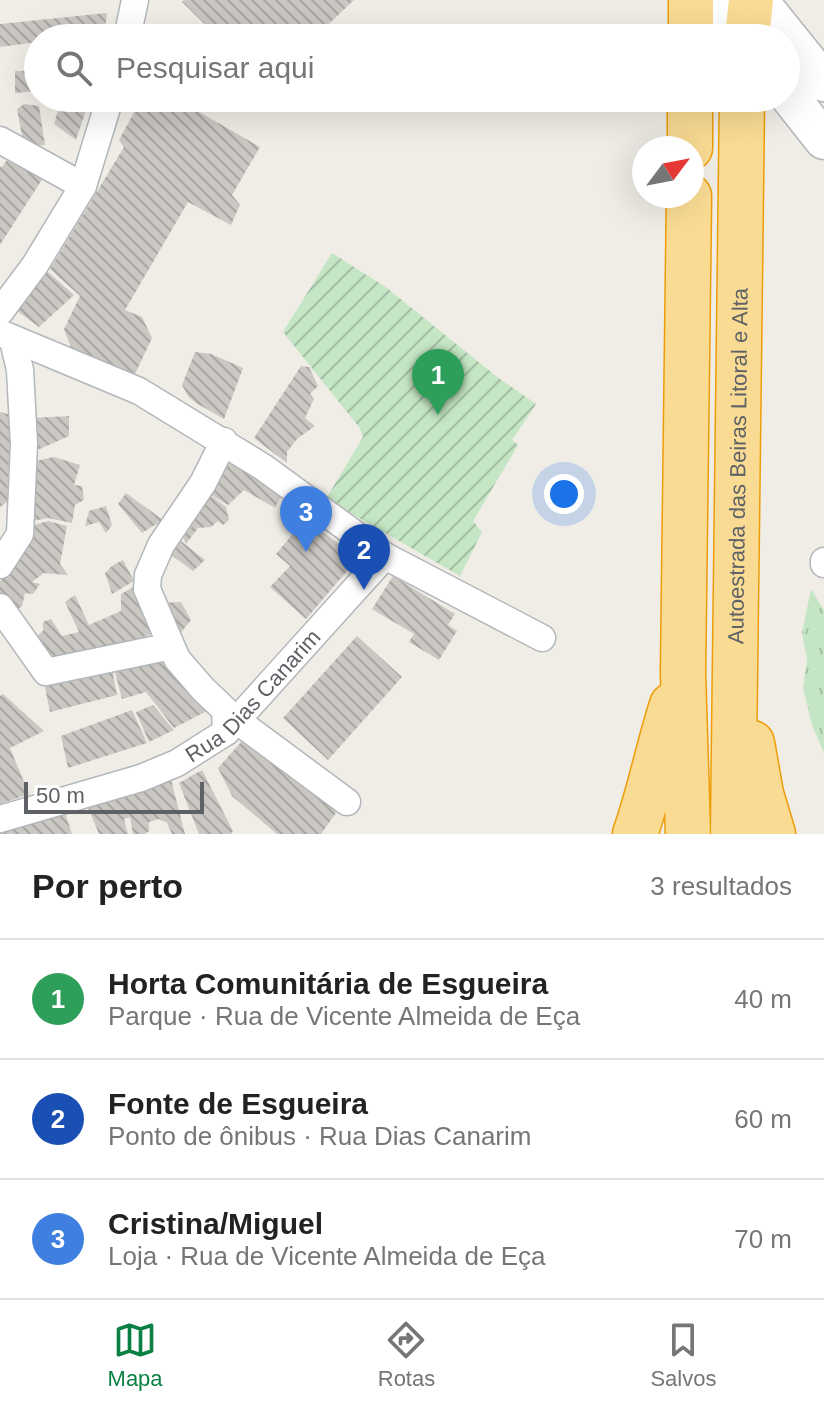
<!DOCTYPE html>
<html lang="pt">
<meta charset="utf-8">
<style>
body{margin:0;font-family:Arial,sans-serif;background:#f6f6f6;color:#222}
.compass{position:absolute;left:632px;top:136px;width:72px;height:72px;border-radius:50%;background:#fff;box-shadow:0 8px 32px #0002;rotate:58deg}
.scale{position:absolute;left:24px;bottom:20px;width:180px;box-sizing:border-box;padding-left:8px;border:4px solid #5e6266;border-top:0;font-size:22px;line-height:28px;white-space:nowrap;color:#5e6266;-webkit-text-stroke:6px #fff;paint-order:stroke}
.you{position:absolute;left:564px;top:494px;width:28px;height:28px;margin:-20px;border:6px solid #fff;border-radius:50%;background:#1a73e8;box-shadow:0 0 0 12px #1a73e833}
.badge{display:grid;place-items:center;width:52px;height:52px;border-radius:50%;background:#0b8043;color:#fff;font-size:26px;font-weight:700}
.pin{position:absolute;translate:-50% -66px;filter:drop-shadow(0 2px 4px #0008)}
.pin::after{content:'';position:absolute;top:42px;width:28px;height:24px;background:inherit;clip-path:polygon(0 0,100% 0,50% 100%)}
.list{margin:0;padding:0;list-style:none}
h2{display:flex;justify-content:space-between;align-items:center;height:104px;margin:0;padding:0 32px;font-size:34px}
h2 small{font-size:26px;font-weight:400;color:#767676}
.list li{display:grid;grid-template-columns:52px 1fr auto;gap:24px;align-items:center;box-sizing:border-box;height:120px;padding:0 32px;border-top:2px solid #e0e0e0}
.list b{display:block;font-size:30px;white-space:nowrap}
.list p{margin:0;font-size:26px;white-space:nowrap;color:#767676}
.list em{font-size:26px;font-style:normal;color:#767676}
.icon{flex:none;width:44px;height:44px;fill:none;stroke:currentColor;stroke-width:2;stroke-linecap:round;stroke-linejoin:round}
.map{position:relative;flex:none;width:824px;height:834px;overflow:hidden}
.search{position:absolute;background:#fff;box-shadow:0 8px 32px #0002;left:24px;right:24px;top:24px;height:88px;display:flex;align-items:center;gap:20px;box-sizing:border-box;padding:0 28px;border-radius:44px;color:#767676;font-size:30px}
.sheet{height:464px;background:#fff}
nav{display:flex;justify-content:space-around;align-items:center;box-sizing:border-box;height:112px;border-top:2px solid #e0e0e0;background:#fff;font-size:22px;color:#767676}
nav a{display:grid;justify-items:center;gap:4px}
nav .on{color:#0b8043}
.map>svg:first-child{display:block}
.park{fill:url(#park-tufts)}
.garden{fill:url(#garden-furrows)}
.building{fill:url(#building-back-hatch)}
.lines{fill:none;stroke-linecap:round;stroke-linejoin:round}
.street-casing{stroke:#b3b7ba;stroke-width:29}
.secondary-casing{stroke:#b2b6ba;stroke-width:41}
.highway-casing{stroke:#ee9d08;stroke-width:47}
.street{stroke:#fff;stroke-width:26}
.secondary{stroke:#fff;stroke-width:38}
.highway{stroke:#f9db93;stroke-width:44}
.labels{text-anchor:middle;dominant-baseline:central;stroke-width:8;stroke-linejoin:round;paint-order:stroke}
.street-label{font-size:22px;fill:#5e6266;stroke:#fff}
</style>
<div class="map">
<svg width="824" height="834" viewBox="0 0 824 834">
<defs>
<pattern id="park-tufts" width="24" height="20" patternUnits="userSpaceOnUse" patternTransform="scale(2)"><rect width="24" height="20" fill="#c5e6c4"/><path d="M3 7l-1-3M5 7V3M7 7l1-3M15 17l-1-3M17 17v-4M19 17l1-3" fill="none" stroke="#a3bea3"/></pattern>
<pattern id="garden-furrows" width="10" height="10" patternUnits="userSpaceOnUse" patternTransform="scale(2)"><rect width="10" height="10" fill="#c5e6c4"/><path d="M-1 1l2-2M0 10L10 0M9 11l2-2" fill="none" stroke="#a3bea3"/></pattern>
<pattern id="building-back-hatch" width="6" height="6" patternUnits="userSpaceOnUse" patternTransform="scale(2)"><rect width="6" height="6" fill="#cbc8c3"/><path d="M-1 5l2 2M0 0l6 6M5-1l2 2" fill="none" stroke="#a8a6a2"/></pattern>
</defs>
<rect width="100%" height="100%" fill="#efede6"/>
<path class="park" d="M 811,589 L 824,610 L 824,753 L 812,725 L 803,687 L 807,659 L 802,633 Z"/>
<path class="garden" d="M 332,253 L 387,288 L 497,377 L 536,404 L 512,440 L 518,445 L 473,521 L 482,532 L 460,576 L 326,499 L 363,437 L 359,427 L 283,332 Z"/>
<path class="building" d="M 184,0 L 354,0 L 314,38 L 219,38 L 182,2 Z
M 107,13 L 104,37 L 38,38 L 38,42 L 0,47 L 0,24 Z
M 15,71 L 36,71 L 37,91 L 15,93 Z
M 62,98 L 90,98 L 76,140 L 54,124 Z
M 142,98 L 175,98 L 260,147 L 232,195 L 240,205 L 231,225 L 188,202 L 125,310 L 142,317 L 152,338 L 135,374 L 72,350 L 64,329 L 80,296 L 50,269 L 124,147 L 119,140 Z
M 24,104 L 39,106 L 45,145 L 24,147 L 17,109 Z
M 9,157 L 43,178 L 0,245 L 0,166 L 2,167 Z
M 47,271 L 74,295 L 39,327 L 13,308 Z
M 195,352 L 211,354 L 243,368 L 224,419 L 196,403 L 188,396 L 182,385 Z
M 301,366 L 309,367 L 318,386 L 310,394 L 314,399 L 305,418 L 315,426 L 297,439 L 287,452 L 287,463 L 254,438 Z
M 0,412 L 11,415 L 7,502 L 0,507 Z
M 69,416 L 69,436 L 33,452 L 30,418 Z
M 54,457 L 80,465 L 74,485 L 82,486 L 84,500 L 75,505 L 72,523 L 48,518 L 27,522 L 31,462 Z
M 233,458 L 283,492 L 275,508 L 244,490 L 228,505 L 209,494 Z
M 126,493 L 163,520 L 142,533 L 118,504 Z
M 209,494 L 226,507 L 229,520 L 223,525 L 218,521 L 211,527 L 198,528 L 186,544 L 183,537 L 192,526 L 185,522 Z
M 106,506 L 112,525 L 106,533 L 99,522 L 85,526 L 89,511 Z
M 305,519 L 358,558 L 306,619 L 270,587 L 290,566 L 276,554 Z
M 48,521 L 67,526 L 60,564 L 68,575 L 44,573 L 32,582 L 40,584 L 33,594 L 25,593 L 22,606 L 10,615 L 0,595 L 0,582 L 18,550 L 28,547 L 31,526 Z
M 181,541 L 205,560 L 193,571 L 171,555 Z
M 123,560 L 134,581 L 112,594 L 105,573 L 113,565 Z
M 393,576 L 455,614 L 448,625 L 457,631 L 439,660 L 409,642 L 414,634 L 372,609 Z
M 137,585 L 163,630 L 46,672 L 33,639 L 43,631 L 43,622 L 51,619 L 62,636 L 79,632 L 65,602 L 75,595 L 89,625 L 121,611 L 121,594 Z
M 181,602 L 191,620 L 179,635 L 158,603 Z
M 357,636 L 402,677 L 328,760 L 283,718 Z
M 169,659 L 209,710 L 174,728 L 146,692 L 122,699 L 113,665 Z
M 111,664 L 117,695 L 50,712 L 43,678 Z
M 3,694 L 44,731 L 10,748 L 29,794 L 0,804 L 0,696 Z
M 153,705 L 174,730 L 149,742 L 136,712 Z
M 132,710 L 147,743 L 68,768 L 61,736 Z
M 251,731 L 325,797 L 336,813 L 321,834 L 277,834 L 232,796 L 218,768 Z
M 202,770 L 233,831 L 231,834 L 199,834 L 179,783 Z
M 169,772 L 185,834 L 172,834 L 167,823 L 159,819 L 149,822 L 149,831 L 145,834 L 133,834 L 130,817 L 124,819 L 128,834 L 99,834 L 87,805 Z
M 64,810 L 72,834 L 0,834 L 0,833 Z"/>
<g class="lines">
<g class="street-casing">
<g id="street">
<path d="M 127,38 L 135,0"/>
<path d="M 0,140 L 83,186"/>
<path d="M 0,312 L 35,265 L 83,186 L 110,98"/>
<path d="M 0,333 L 139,391 L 263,467 L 385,556 L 542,638"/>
<path d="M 224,441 L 203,483 L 161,545 L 148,575 L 147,589 L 177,659 L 203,689 L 225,710 L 226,732"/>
<path d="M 824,561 L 824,564"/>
<path d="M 0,565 L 20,534 L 24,444 L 20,370 L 13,340"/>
<path d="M 0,607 L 46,672 L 162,648 L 170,643"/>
<path d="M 235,719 L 347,802"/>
<path id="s1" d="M 0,819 L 141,778 L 177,763 L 226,732 L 385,556"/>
</g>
</g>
<g class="secondary-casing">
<path id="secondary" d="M 714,0 L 744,38
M 758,0 L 824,82
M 786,92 L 824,140"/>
</g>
<g class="highway-casing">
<g id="highway">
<path d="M 691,38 L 691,0"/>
<path d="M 747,38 L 751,0"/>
<path d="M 690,148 L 690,98"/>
<path d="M 752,743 L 761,794 L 773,834"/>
<path d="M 635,834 C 650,792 658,748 672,705"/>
<path d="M 688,834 L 683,673 L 689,196"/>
<path id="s2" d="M 733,834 L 742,98"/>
</g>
</g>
<use href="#street" class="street"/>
<use href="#secondary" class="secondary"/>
<use href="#highway" class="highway"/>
</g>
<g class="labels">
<g class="street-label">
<text stroke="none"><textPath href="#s2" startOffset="368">Autoestrada das Beiras Litoral e Alta</textPath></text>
<text stroke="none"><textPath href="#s1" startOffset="288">Rua Dias Canarim</textPath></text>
</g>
</g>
</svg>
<svg class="compass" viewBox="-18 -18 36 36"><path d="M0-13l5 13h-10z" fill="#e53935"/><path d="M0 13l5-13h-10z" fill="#767676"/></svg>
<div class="scale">50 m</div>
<div class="you"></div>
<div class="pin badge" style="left:438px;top:415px;background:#2e9e5b">1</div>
<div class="pin badge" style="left:364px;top:590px;background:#1a4fb4">2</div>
<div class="pin badge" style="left:306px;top:552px;background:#3f7fe0">3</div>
<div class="search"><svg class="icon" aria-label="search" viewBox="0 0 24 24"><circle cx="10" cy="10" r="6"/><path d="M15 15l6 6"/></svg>Pesquisar aqui</div>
</div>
<section class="sheet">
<h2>Por perto<small>3 resultados</small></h2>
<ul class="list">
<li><span class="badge" style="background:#2e9e5b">1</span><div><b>Horta Comunitária de Esgueira</b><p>Parque · Rua de Vicente Almeida de Eça</p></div><em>40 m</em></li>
<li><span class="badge" style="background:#1a4fb4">2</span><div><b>Fonte de Esgueira</b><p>Ponto de ônibus · Rua Dias Canarim</p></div><em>60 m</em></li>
<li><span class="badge" style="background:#3f7fe0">3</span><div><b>Cristina/Miguel</b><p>Loja · Rua de Vicente Almeida de Eça</p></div><em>70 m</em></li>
</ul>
</section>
<nav>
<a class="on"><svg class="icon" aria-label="map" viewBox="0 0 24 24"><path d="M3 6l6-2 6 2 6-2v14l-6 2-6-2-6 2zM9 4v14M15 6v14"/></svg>Mapa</a>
<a><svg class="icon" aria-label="directions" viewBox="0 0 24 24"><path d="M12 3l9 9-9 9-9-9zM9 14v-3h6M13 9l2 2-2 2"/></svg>Rotas</a>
<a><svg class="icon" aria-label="saved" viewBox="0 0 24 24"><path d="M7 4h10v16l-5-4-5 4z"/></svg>Salvos</a>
</nav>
